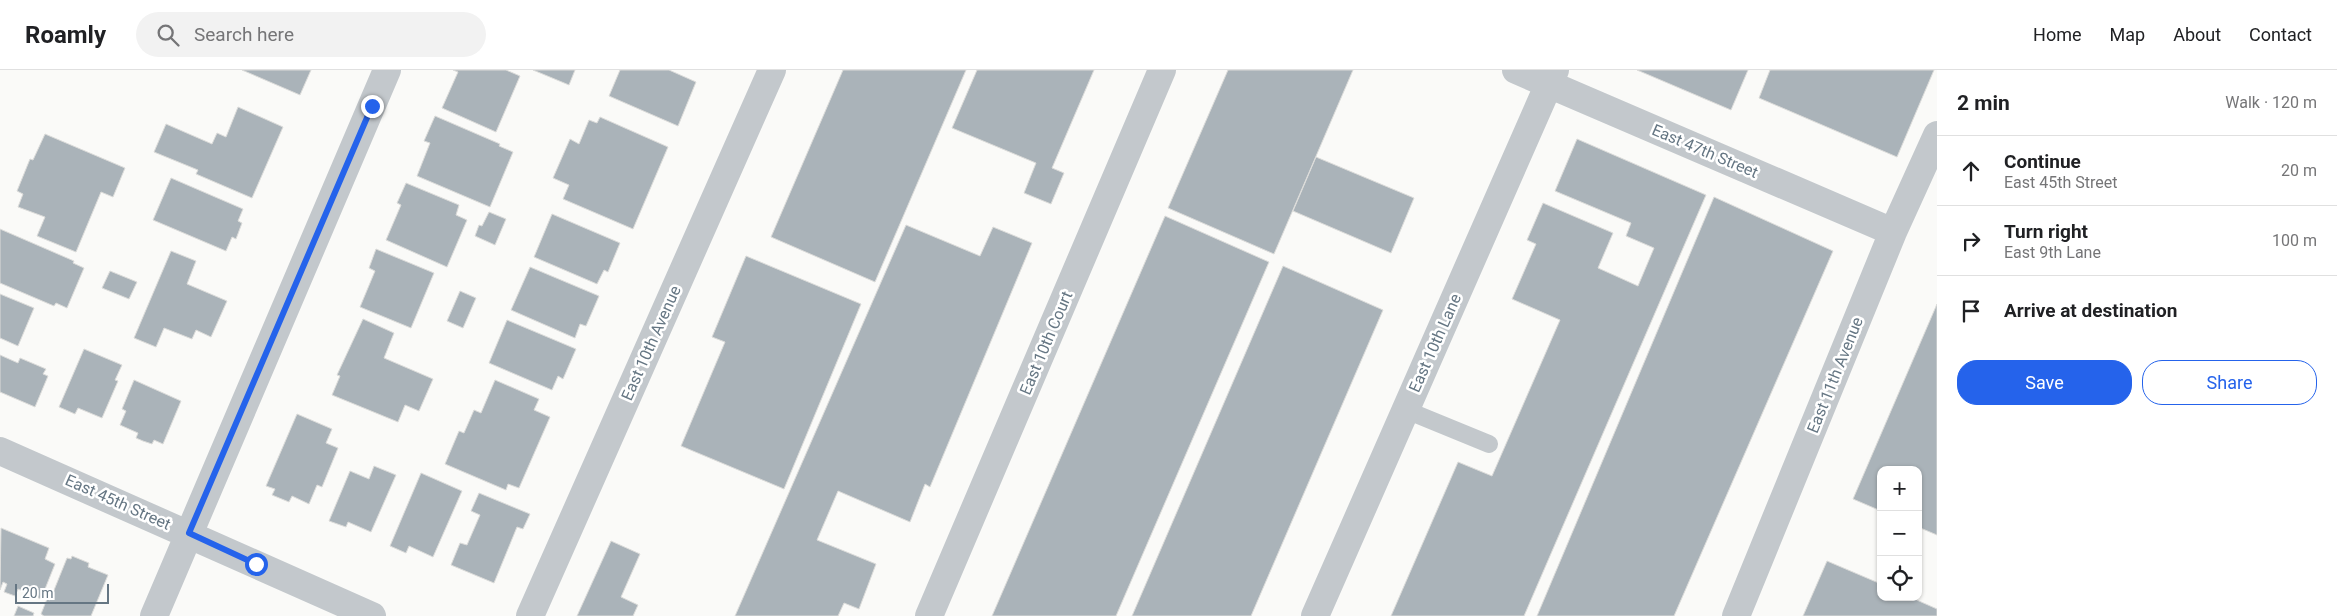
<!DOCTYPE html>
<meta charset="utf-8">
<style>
body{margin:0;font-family:Roboto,sans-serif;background:#f2f2f2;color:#202124}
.controls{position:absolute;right:15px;bottom:15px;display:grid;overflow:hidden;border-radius:10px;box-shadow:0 1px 4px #0004}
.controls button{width:45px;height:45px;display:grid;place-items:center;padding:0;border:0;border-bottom:1px solid #e0e0e0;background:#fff;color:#202124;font:25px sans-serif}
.scale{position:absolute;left:15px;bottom:12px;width:94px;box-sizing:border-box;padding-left:5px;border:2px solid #657683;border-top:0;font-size:14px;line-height:18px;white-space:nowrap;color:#657683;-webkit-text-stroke:4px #fff;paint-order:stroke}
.stop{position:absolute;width:15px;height:15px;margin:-11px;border:4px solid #2563eb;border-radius:50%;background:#fff}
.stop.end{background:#2563eb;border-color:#fff;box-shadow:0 1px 5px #0008}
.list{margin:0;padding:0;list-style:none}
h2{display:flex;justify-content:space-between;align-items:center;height:65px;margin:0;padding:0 20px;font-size:21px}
h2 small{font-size:16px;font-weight:400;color:#757577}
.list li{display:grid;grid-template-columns:32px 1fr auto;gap:15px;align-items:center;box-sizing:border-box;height:70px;padding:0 20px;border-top:1px solid #e0e0e0}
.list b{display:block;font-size:19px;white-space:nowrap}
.list p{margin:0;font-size:16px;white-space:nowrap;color:#757577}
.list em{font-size:16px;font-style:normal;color:#757577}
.actions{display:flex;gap:10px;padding:15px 20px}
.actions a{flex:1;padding:11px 0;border:1px solid #2563eb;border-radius:20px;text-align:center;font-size:18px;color:#2563eb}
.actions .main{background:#2563eb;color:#fff}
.icon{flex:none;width:28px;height:28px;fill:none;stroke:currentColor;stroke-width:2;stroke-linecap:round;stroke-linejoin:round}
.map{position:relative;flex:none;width:1937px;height:546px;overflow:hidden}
header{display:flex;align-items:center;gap:30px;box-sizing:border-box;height:70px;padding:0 25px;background:#fff;border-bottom:1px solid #e0e0e0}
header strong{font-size:24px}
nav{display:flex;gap:28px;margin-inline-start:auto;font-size:18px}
.search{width:350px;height:45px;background:#f2f2f2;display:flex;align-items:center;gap:12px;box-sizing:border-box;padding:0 18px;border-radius:28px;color:#757577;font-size:19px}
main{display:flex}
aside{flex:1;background:#fff}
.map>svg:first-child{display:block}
.building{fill:#aab3b9;stroke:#dcdcda}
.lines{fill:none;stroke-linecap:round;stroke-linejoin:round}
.service{stroke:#c3c8cc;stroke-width:18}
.minor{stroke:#c3c8cc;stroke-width:28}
.tertiary{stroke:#c3c8cc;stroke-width:28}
.route{stroke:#2563eb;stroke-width:6}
.labels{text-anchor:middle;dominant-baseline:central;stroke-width:5;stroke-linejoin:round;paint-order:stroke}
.street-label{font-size:16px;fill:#657683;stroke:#fff}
</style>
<header>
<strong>Roamly</strong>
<div class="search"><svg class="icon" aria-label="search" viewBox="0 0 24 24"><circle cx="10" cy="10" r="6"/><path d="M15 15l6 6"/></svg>Search here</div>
<nav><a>Home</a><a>Map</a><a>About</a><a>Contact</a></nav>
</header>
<main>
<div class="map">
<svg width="1937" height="546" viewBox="0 0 1937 546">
<rect width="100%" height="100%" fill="#fafaf8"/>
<path class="building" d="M 242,0 L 311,0 L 300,25 Z
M 453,0 L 506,0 L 520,6 L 496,62 L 442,38 L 458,2 Z
M 533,0 L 575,0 L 569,15 Z
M 620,0 L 669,0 L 696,12 L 678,56 L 609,26 Z
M 843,0 L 966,0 L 875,212 L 771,167 Z
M 977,0 L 1094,0 L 1052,98 L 1064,103 L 1051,134 L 1024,123 L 1036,93 L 952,58 Z
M 1228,0 L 1353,0 L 1274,184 L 1168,138 Z
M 1637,0 L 1748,0 L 1731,40 Z
M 1770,0 L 1934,0 L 1897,87 L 1759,28 Z
M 238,37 L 283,57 L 252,128 L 196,104 L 198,100 L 154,82 L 166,54 L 212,74 L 217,63 L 226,67 Z
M 435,46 L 500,74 L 499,76 L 513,82 L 490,137 L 417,106 L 430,73 L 424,71 Z
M 600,47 L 668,77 L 633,159 L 563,129 L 569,115 L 553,108 L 570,69 L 579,74 L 589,50 L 597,53 Z
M 45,64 L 125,98 L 113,127 L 101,122 L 76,182 L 37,166 L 45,147 L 18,137 L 23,124 L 17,121 L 30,89 L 33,90 Z
M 1577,69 L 1706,125 L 1524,546 L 1391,546 L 1458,392 L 1492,406 L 1560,250 L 1512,229 L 1536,174 L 1527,170 L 1543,133 L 1613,163 L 1598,198 L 1638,216 L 1654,178 L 1626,166 L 1631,153 L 1555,121 Z
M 1316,87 L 1414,128 L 1391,183 L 1293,141 Z
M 171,108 L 243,139 L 238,151 L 242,153 L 236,169 L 232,167 L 226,181 L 153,150 Z
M 406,113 L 459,135 L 456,145 L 467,150 L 447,197 L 386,170 L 401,135 L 397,133 Z
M 1714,127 L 1833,181 L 1674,546 L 1537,546 Z
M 489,142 L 506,149 L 495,175 L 475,166 L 479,155 L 482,156 Z
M 552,144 L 620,173 L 608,202 L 604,200 L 597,214 L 534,187 Z
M 1165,146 L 1269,192 L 1116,546 L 992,546 Z
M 906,155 L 980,186 L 993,157 L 1032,173 L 930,417 L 925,414 L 910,452 L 838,421 L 817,470 L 876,494 L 859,539 L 844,533 L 838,546 L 735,546 Z
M 0,159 L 74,191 L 73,193 L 84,198 L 67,238 L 56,233 L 54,236 L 0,213 Z
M 376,179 L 434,203 L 411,258 L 360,237 L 375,201 L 369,198 Z
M 171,181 L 196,191 L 187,214 L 227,231 L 211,267 L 196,260 L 192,269 L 164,258 L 156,277 L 134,268 Z
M 746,186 L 861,234 L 784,419 L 681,376 L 725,272 L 712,267 Z
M 1283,196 L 1383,240 L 1251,546 L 1132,546 Z
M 530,197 L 599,226 L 586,256 L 580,254 L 575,268 L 511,240 Z
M 110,201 L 137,212 L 129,229 L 102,218 Z
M 460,221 L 476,228 L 463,258 L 447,251 Z
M 0,224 L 34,238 L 18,276 L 0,268 Z
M 1937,234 L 1937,465 L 1918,457 L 1918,400 L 1881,400 L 1881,441 L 1853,429 Z
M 363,249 L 394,263 L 384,288 L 433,309 L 419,341 L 405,335 L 398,352 L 332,325 L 340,306 L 337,305 Z
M 507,250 L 576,279 L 563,309 L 558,306 L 552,320 L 489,293 Z
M 84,279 L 122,295 L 115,310 L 118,311 L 102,348 L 78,338 L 75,344 L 59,337 Z
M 0,285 L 18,293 L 20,288 L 46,299 L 43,304 L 48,306 L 35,337 L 0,322 Z
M 134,310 L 181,331 L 163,374 L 154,370 L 152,374 L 143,371 L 136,368 L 138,363 L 120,355 L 126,341 L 122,339 Z
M 495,310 L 539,329 L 534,340 L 550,347 L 519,418 L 508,414 L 506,420 L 445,394 L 459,361 L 464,363 L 474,340 L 481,343 Z
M 297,344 L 332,359 L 326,373 L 338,378 L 322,417 L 317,415 L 309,434 L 292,426 L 289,432 L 272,425 L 275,419 L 266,416 Z
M 374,396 L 396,405 L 371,462 L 348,452 L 346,457 L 329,451 L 350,401 L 369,409 Z
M 421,403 L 462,421 L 433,487 L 409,476 L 406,483 L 390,476 Z
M 479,423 L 530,444 L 523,459 L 517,457 L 494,513 L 451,495 L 460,473 L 467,475 L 480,445 L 471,441 Z
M 1,458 L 49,478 L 45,489 L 55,494 L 41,529 L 18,519 L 15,526 L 4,522 L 7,514 L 3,512 L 0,520 Z
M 611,471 L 640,484 L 621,527 L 638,535 L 633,546 L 577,546 Z
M 72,486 L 89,493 L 88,497 L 108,505 L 91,546 L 44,546 L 41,544 L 47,529 L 50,530 L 67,488 L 71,489 Z
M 1827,491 L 1881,514 L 1881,527 L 1910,527 L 1937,539 L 1937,546 L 1803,546 Z
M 18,536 L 34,543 L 33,546 L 14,546 Z"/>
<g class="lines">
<path class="service" d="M 1406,340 L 1489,374"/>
<path class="minor" d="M 1516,0 L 1893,162
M 0,381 L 372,546
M 154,546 L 387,0
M 929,546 L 1162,0
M 1315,546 L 1555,0
M 1736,546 L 1893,162 L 1937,65"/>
<path class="tertiary" d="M 530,546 L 772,0"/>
</g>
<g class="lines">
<path class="route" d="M 256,494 L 189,463 L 372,36"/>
</g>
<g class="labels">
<g class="street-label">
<text transform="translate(1705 81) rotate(23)">East 47th Street</text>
<text transform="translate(651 273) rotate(-66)">East 10th Avenue</text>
<text transform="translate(1046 273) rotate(-67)">East 10th Court</text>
<text transform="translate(1435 273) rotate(-66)">East 10th Lane</text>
<text transform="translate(1835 305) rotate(-68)">East 11th Avenue</text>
<text transform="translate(118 432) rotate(24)">East 45th Street</text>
</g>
</g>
</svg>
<div class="controls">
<button>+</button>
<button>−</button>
<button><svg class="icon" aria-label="locate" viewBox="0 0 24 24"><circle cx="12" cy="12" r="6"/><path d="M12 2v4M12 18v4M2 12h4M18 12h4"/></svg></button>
</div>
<div class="scale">20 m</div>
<div class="stop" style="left:256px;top:494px"></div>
<div class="stop end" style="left:372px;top:36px"></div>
</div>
<aside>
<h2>2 min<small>Walk · 120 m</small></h2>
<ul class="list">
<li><svg class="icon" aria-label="ahead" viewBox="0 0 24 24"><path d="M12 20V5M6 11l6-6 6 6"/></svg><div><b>Continue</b><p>East 45th Street</p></div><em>20 m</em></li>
<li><svg class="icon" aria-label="right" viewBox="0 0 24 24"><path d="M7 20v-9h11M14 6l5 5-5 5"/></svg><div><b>Turn right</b><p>East 9th Lane</p></div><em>100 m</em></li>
<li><svg class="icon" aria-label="arrive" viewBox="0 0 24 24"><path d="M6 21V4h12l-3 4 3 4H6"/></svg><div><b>Arrive at destination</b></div></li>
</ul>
<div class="actions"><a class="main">Save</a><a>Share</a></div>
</aside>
</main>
